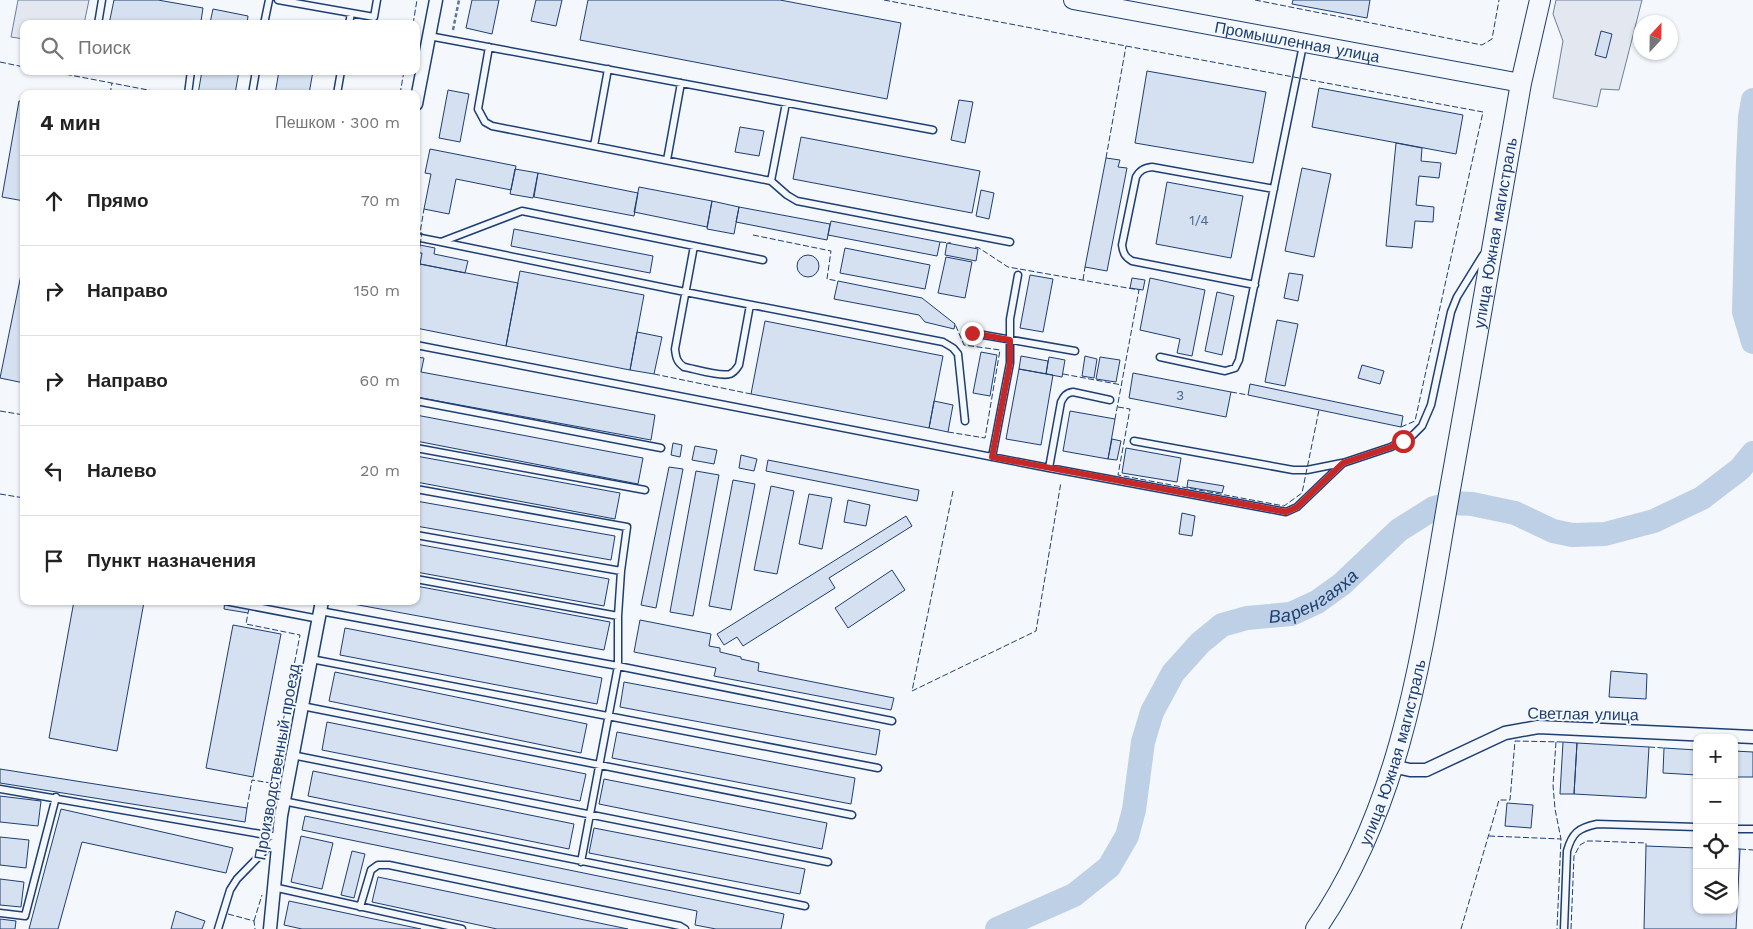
<!DOCTYPE html>
<html lang="ru">
<meta charset="utf-8">
<style>
body{margin:0;font-family:"Work Sans",sans-serif;background:#f2f2f2;color:#222}
.controls{position:absolute;right:15px;bottom:15px;display:grid;overflow:hidden;border-radius:10px;box-shadow:0 1px 4px #0004}
.controls button{width:45px;height:45px;display:grid;place-items:center;padding:0;border:0;border-bottom:1px solid #e0e0e0;background:#fff;color:#222;font:25px sans-serif}
.compass{position:absolute;left:1633px;top:15px;width:45px;height:45px;border-radius:50%;background:#fff;box-shadow:0 1px 4px #0004;rotate:22deg}
.stop{position:absolute;width:15px;height:15px;margin:-11px;border:4px solid #c62828;border-radius:50%;background:#fff}
.stop.end{background:#c62828;border-color:#fff;box-shadow:0 1px 5px #0008}
.list{margin:0;padding:0;list-style:none}
h2{display:flex;justify-content:space-between;align-items:center;height:65px;margin:0;padding:0 20px;font-size:21px}
h2 small{font-size:16px;font-weight:400;color:#767676}
.list li{display:grid;grid-template-columns:32px 1fr auto;gap:15px;align-items:center;box-sizing:border-box;height:90px;padding:0 20px;border-top:1px solid #e0e0e0}
.list b{display:block;font-size:19px;white-space:nowrap}
.list em{font-size:16px;font-style:normal;color:#767676}
.icon{flex:none;width:28px;height:28px;fill:none;stroke:currentColor;stroke-width:2;stroke-linecap:round;stroke-linejoin:round}
.map{position:relative;flex:none;width:1753px;height:929px;overflow:hidden}
.search{position:absolute;background:#fff;box-shadow:0 1px 4px #0004;left:20px;top:20px;width:400px;height:55px;display:flex;align-items:center;gap:12px;box-sizing:border-box;padding:0 18px;border-radius:10px;color:#767676;font-size:19px}
.panel{position:absolute;background:#fff;box-shadow:0 1px 4px #0004;left:20px;top:90px;width:400px;height:515px;border-radius:10px}
.map>svg:first-child{display:block}
.parking{fill:#e3e8f0;stroke:#687fa3}
.lines{fill:none;stroke-linecap:round;stroke-linejoin:round}
.river{stroke:#bed0e5;stroke-width:24}
.building{fill:#d5e0f0;stroke:#1d3f73}
.service-casing{stroke:#1d3f73;stroke-width:9}
.minor-casing{stroke:#1d3f73;stroke-width:15}
.secondary-casing{stroke:#1d3f73;stroke-width:20}
.trunk-casing{stroke:#1d3f73;stroke-width:22}
.path{stroke:#5e769c;stroke-width:2.5;stroke-dasharray:4 2.5;stroke-linecap:butt}
.service{stroke:#f4f7fb;stroke-width:6}
.minor{stroke:#f4f7fb;stroke-width:12}
.secondary{stroke:#f4f7fb;stroke-width:18}
.trunk{stroke:#f4f7fb;stroke-width:20}
.fence{stroke:#1d3f73;stroke-width:1;stroke-dasharray:6 2.5;stroke-linecap:butt}
.route{stroke:#c62828;stroke-width:6}
.labels{text-anchor:middle;dominant-baseline:central;stroke-width:4;stroke-linejoin:round;paint-order:stroke}
.number-label{font-size:14px;fill:#4b6792}
.street-label{font-size:16px;fill:#1d3f73;stroke:#f4f7fb}
.water-label{font-size:18px;font-style:italic;fill:#1d3f73;stroke:#f4f7fb}
</style>
<div class="map">
<svg width="1753" height="929" viewBox="0 0 1753 929">
<rect width="100%" height="100%" fill="#f4f7fb"/>
<path class="parking" d="M 18,0 L 89,0 L 84,24 L 24,24 L 24,39 L 11,37 Z
M 1556,0 L 1642,0 L 1619,90 L 1601,89 L 1597,107 L 1553,98 L 1563,41 L 1553,14 Z"/>
<g class="lines">
<g class="river">
<path d="M 1753,100 L 1750,117 L 1748,161 L 1744,312 L 1753,342"/>
<path id="s1" d="M 997,929 L 1074,895 L 1109,867 L 1127,836 L 1134,810 L 1143,742 L 1152,712 L 1173,673 L 1200,643 L 1222,625 L 1247,618 L 1291,614 L 1317,602 L 1342,584 L 1399,530 L 1434,508 L 1452,503 L 1472,504 L 1515,513 L 1553,531 L 1572,535 L 1605,534 L 1654,521 L 1702,498 L 1740,469 L 1753,453"/>
</g>
</g>
<path class="building" d="M 114,0 L 158,0 L 203,8 L 201,21 L 210,23 L 213,9 L 248,16 L 247,24 L 109,24 Z
M 472,0 L 499,0 L 492,34 L 466,28 Z
M 536,0 L 562,0 L 556,26 L 531,21 Z
M 588,0 L 780,0 L 901,23 L 887,99 L 580,40 Z
M 1293,0 L 1370,0 L 1367,18 L 1292,4 Z
M 1601,31 L 1612,34 L 1606,58 L 1595,55 Z
M 202,71 L 239,71 L 235,94 L 198,94 Z
M 279,71 L 313,71 L 309,94 L 275,94 Z
M 1147,71 L 1266,92 L 1253,163 L 1135,143 Z
M 1319,88 L 1463,115 L 1456,154 L 1312,127 Z
M 448,90 L 469,94 L 460,142 L 439,138 Z
M 959,100 L 973,102 L 965,143 L 951,140 Z
M 19,101 L 24,102 L 24,201 L 2,197 Z
M 740,127 L 764,131 L 759,156 L 735,152 Z
M 801,137 L 980,171 L 972,213 L 793,179 Z
M 1396,143 L 1422,148 L 1421,161 L 1441,163 L 1439,178 L 1419,176 L 1416,205 L 1434,207 L 1433,222 L 1415,221 L 1412,248 L 1386,246 Z
M 430,149 L 516,166 L 511,190 L 456,179 L 449,214 L 424,209 L 431,174 L 425,173 Z
M 1106,158 L 1120,160 L 1118,167 L 1127,168 L 1107,271 L 1085,267 Z
M 1302,168 L 1331,174 L 1314,257 L 1285,251 Z
M 515,169 L 538,173 L 533,198 L 510,194 Z
M 538,173 L 638,193 L 634,216 L 534,197 Z
M 1167,182 L 1243,196 L 1231,258 L 1156,244 Z
M 639,187 L 712,201 L 707,227 L 634,212 Z
M 981,190 L 994,193 L 989,219 L 976,216 Z
M 712,201 L 739,207 L 734,234 L 707,229 Z
M 739,207 L 830,224 L 827,240 L 736,222 Z
M 831,221 L 940,242 L 937,256 L 828,235 Z
M 514,229 L 653,256 L 650,273 L 511,246 Z
M 947,243 L 978,249 L 976,261 L 945,255 Z
M 420,245 L 435,248 L 434,254 L 468,261 L 465,273 L 420,264 L 422,253 L 419,253 Z
M 845,248 L 930,265 L 925,289 L 840,273 Z
M797 266a11 11 0 1 1 22 0a11 11 0 1 1-22 0Z
M 946,257 L 972,262 L 965,298 L 938,293 Z
M 24,260 L 24,383 L 0,378 Z
M 420,264 L 518,283 L 506,346 L 416,328 L 416,282 Z
M 520,271 L 644,295 L 630,370 L 506,346 Z
M 1289,273 L 1303,275 L 1298,301 L 1284,298 Z
M 1030,275 L 1053,279 L 1043,332 L 1020,328 Z
M 1132,278 L 1145,280 L 1143,290 L 1130,288 Z
M 1150,278 L 1205,290 L 1192,356 L 1177,353 L 1180,339 L 1140,330 Z
M 838,281 L 922,298 L 955,324 L 954,329 L 925,322 L 919,315 L 834,299 Z
M 1217,292 L 1234,296 L 1222,355 L 1205,351 Z
M 1277,320 L 1298,324 L 1285,386 L 1265,382 Z
M 765,321 L 943,356 L 929,428 L 751,394 Z
M 637,332 L 662,337 L 654,374 L 630,370 Z
M 981,352 L 997,355 L 990,396 L 973,393 Z
M 1021,356 L 1048,361 L 1046,374 L 1019,369 Z
M 1085,356 L 1097,359 L 1094,378 L 1082,376 Z
M 416,357 L 424,358 L 421,372 L 655,415 L 651,440 L 416,397 Z
M 1049,357 L 1065,360 L 1062,377 L 1046,374 Z
M 1100,357 L 1120,360 L 1116,382 L 1096,379 Z
M 1362,365 L 1384,371 L 1380,384 L 1358,378 Z
M 1019,369 L 1053,375 L 1041,445 L 1006,439 Z
M 1133,373 L 1231,392 L 1226,417 L 1129,398 Z
M 1250,384 L 1403,416 L 1401,427 L 1248,395 Z
M 934,401 L 953,405 L 948,432 L 929,428 Z
M 1070,411 L 1115,419 L 1108,459 L 1063,451 Z
M 416,415 L 643,458 L 638,484 L 416,441 Z
M 1112,439 L 1121,441 L 1117,460 L 1108,459 Z
M 673,443 L 682,445 L 680,457 L 671,455 Z
M 695,446 L 717,450 L 714,464 L 692,460 Z
M 1126,448 L 1181,458 L 1177,482 L 1122,473 Z
M 741,455 L 757,459 L 754,471 L 739,468 Z
M 416,456 L 620,493 L 615,519 L 416,482 Z
M 768,460 L 919,490 L 917,501 L 766,471 Z
M 669,467 L 683,469 L 656,608 L 641,605 Z
M 696,471 L 719,475 L 693,616 L 670,612 Z
M 733,480 L 755,484 L 731,610 L 709,606 Z
M 1188,480 L 1224,486 L 1222,493 L 1187,487 Z
M 771,486 L 794,491 L 777,574 L 754,570 Z
M 809,494 L 832,498 L 822,549 L 799,544 Z
M 848,500 L 870,505 L 866,526 L 844,522 Z
M 416,501 L 615,536 L 611,560 L 416,526 Z
M 1182,513 L 1195,516 L 1192,536 L 1179,534 Z
M 906,516 L 912,526 L 829,578 L 835,588 L 743,646 L 737,637 L 724,645 L 717,634 Z
M 416,544 L 609,579 L 604,606 L 416,572 Z
M 892,570 L 905,590 L 848,628 L 835,608 Z
M 416,586 L 610,622 L 604,650 L 353,604 L 353,601 L 416,601 Z
M 74,601 L 144,602 L 117,751 L 49,738 Z
M 225,601 L 251,601 L 248,613 L 224,609 Z
M 640,620 L 711,634 L 709,646 L 720,648 L 720,652 L 741,657 L 741,659 L 759,663 L 758,671 L 894,698 L 891,710 L 714,676 L 716,668 L 634,652 Z
M 233,625 L 281,634 L 253,777 L 206,768 Z
M 345,628 L 602,678 L 597,704 L 340,655 Z
M 1611,671 L 1647,674 L 1646,699 L 1609,697 Z
M 335,672 L 587,724 L 581,753 L 329,701 Z
M 624,682 L 880,730 L 876,755 L 620,707 Z
M 327,722 L 586,774 L 580,801 L 322,750 Z
M 617,732 L 855,778 L 851,804 L 612,758 Z
M 1563,742 L 1577,743 L 1574,794 L 1560,794 Z
M 1577,743 L 1649,747 L 1646,798 L 1574,794 Z
M 1664,748 L 1697,750 L 1697,775 L 1663,773 Z
M 1734,751 L 1753,752 L 1753,777 L 1734,777 Z
M 0,769 L 247,808 L 245,822 L 0,783 Z
M 313,771 L 574,824 L 569,849 L 308,796 Z
M 604,779 L 827,823 L 822,849 L 599,804 Z
M 0,796 L 41,801 L 38,826 L 0,822 Z
M 1507,803 L 1533,805 L 1531,828 L 1505,826 Z
M 61,809 L 233,848 L 226,873 L 82,842 L 58,929 L 29,929 Z
M 305,816 L 784,914 L 781,929 L 716,929 L 695,925 L 697,911 L 302,830 Z
M 594,828 L 805,869 L 800,894 L 589,853 Z
M 301,836 L 333,843 L 322,889 L 291,882 Z
M 0,837 L 29,840 L 26,868 L 0,865 Z
M 1646,846 L 1697,848 L 1697,910 L 1734,910 L 1734,849 L 1740,849 L 1736,929 L 1644,929 Z
M 352,851 L 365,854 L 354,898 L 341,895 Z
M 378,877 L 628,929 L 497,929 L 372,902 Z
M 0,879 L 24,882 L 21,907 L 0,905 Z
M 289,901 L 421,929 L 302,929 L 284,925 Z
M 176,911 L 205,921 L 202,929 L 171,929 Z
M 0,919 L 16,921 L 15,929 L 0,929 Z"/>
<g class="lines">
<g class="service-casing">
<path id="service" d="M 278,0 L 374,17 L 377,0
M 98,24 L 102,0
M 264,24 L 269,0
M 349,24 L 351,13
M 429,36 L 933,130
M 489,47 L 478,109 L 485,122 L 492,126 L 771,181 L 786,103
M 188,94 L 191,71
M 252,94 L 256,71
M 337,94 L 341,71
M 594,146 L 608,69
M 667,160 L 681,83
M 771,181 L 787,195 L 797,201 L 1010,242
M 416,237 L 441,242 L 522,211 L 763,260
M 441,242 L 685,292 L 943,342 L 953,348 L 958,354 L 965,421
M 694,246 L 675,349 C 676,358 677,362 684,367 C 695,369 720,377 730,374 C 735,372 737,368 739,365 L 750,305
M 1255,285 L 1132,261 C 1125,257 1123,253 1122,245 L 1136,177 C 1140,170 1144,168 1152,167 L 1274,189
M 972,333 L 1075,351
M 416,345 L 1049,468 L 1286,512 L 1297,507 L 1343,463 L 1391,447 L 1413,435 L 1422,426 L 1431,405 L 1451,312 L 1457,297 L 1483,255
M 1160,357 L 1225,371 L 1235,368 L 1239,360 L 1303,45
M 416,401 L 661,448
M 1134,441 L 1293,470 L 1307,470 L 1342,463
M 416,448 L 645,490
M 992,457 L 1010,363 L 1010,319 L 1018,275
M 1049,468 L 1061,402 C 1064,396 1066,393 1073,392 L 1110,400
M 416,489 L 627,527 L 621,571 L 618,616 L 618,666 L 581,862
M 416,535 L 621,571
M 416,579 L 618,616
M 225,601 L 319,619
M 320,611 L 618,666 L 892,721
M 311,659 L 878,768
M 302,706 L 852,815
M 292,755 L 828,862
M 0,789 L 278,837
M 283,801 L 805,906
M 1734,829 L 1753,829
M 273,887 L 462,929
M 360,907 L 371,870 L 378,865 L 389,865 L 680,926 L 685,929
M 0,913 L 25,916 L 56,797
M 218,929 L 230,890 L 237,879 L 277,838
M 1564,929 L 1567,851 C 1572,833 1578,828 1597,824 L 1697,827"/>
</g>
<g class="minor-casing">
<path id="minor" d="M 416,104 L 436,0
M 1392,766 L 1410,770 L 1426,770 L 1505,733 L 1538,727 L 1753,737
M 270,929 L 281,816 L 322,601"/>
</g>
<g class="secondary-casing">
<g id="secondary">
<path id="s2" d="M 1073,0 L 1521,83"/>
</g>
</g>
<g class="trunk-casing">
<g id="trunk">
<path id="s3" d="M 1316,929 C 1404,802 1423,644 1449,495 C 1474,358 1496,221 1521,83 L 1540,0"/>
</g>
</g>
<path class="path" d="M 453,30 L 459,0"/>
<use href="#service" class="service"/>
<use href="#minor" class="minor"/>
<use href="#secondary" class="secondary"/>
<use href="#trunk" class="trunk"/>
<path class="fence" d="M 884,0 L 1126,46 L 1483,112 L 1415,421 L 1401,427
M 1255,0 L 1482,45 L 1492,39 L 1499,0
M 413,24 L 417,0
M 0,62 L 24,67
M 49,71 L 169,94
M 110,94 L 112,83
M 400,94 L 404,71
M 1106,158 L 1126,46
M 753,235 L 831,251 L 827,279 L 838,281
M 940,242 L 951,243
M 420,245 L 422,233 L 420,233 L 424,209
M 975,247 L 979,248 L 1008,267 L 1139,290 L 1115,419
M 1083,280 L 1085,267
M 654,374 L 751,394
M 1063,374 L 1122,385
M 1231,392 L 1248,395
M 1118,407 L 1130,409 L 1118,475 L 1284,506 L 1302,493 L 1319,410
M 0,411 L 24,415
M 948,432 L 985,438 L 1000,350 L 964,345 L 955,324
M 953,491 L 912,691 L 1036,631 L 1061,482
M 0,494 L 24,498
M 1556,742 L 1553,785 L 1555,809 L 1561,839 L 1557,929
M 1649,747 L 1664,748
M 247,808 L 252,780 L 271,783 L 300,635 L 246,624 L 248,613
M 1489,836 L 1561,839
M 1740,849 L 1753,850
M 228,914 L 254,921 L 255,929
M 254,921 L 262,895
M 1461,929 L 1499,800 L 1510,800 L 1515,741 L 1563,742
M 1571,929 L 1574,856 L 1580,845 L 1587,841 L 1595,841 L 1646,843 L 1646,846"/>
</g>
<g class="lines">
<path class="route" d="M 972,333 L 1010,340 L 1010,363 L 992,457 L 1286,512 L 1297,507 L 1343,463 L 1391,447 L 1403,441"/>
</g>
<g class="labels">
<g class="number-label">
<text x="1199" y="220">1/4</text>
<text x="1180" y="395">3</text>
</g>
<g class="street-label">
<text stroke="none"><textPath href="#s2" startOffset="228">Промышленная улица</textPath></text>
<text stroke="none"><textPath href="#s3" startOffset="724">улица Южная магистраль</textPath></text>
<text transform="translate(1583 714) rotate(1)">Светлая улица</text>
<text stroke="none"><textPath href="#s3" startOffset="194">улица Южная магистраль</textPath></text>
<text transform="translate(277 762) rotate(-80)">Производственный проезд</text>
</g>
<g class="water-label">
<text stroke="none"><textPath href="#s1" startOffset="502">Варенгаяха</textPath></text>
</g>
</g>
</svg>
<div class="controls">
<button>+</button>
<button>−</button>
<button><svg class="icon" aria-label="locate" viewBox="0 0 24 24"><circle cx="12" cy="12" r="6"/><path d="M12 2v4M12 18v4M2 12h4M18 12h4"/></svg></button>
<button><svg class="icon" aria-label="layers" viewBox="0 0 24 24"><path d="M12 4l9 5-9 5-9-5zM3 14l9 5 9-5"/></svg></button>
</div>
<svg class="compass" viewBox="-18 -18 36 36"><path d="M0-13l5 13h-10z" fill="#e53935"/><path d="M0 13l5-13h-10z" fill="#767676"/></svg>
<div class="stop" style="left:1403px;top:441px"></div>
<div class="stop end" style="left:972px;top:333px"></div>
<div class="search"><svg class="icon" aria-label="search" viewBox="0 0 24 24"><circle cx="10" cy="10" r="6"/><path d="M15 15l6 6"/></svg>Поиск</div>
<section class="panel">
<h2>4 мин<small>Пешком · 300 m</small></h2>
<ul class="list">
<li><svg class="icon" aria-label="ahead" viewBox="0 0 24 24"><path d="M12 20V5M6 11l6-6 6 6"/></svg><div><b>Прямо</b></div><em>70 m</em></li>
<li><svg class="icon" aria-label="right" viewBox="0 0 24 24"><path d="M7 20v-9h11M14 6l5 5-5 5"/></svg><div><b>Направо</b></div><em>150 m</em></li>
<li><svg class="icon" aria-label="right" viewBox="0 0 24 24"><path d="M7 20v-9h11M14 6l5 5-5 5"/></svg><div><b>Направо</b></div><em>60 m</em></li>
<li><svg class="icon" aria-label="left" viewBox="0 0 24 24"><path d="M17 20v-9H6M10 6l-5 5 5 5"/></svg><div><b>Налево</b></div><em>20 m</em></li>
<li><svg class="icon" aria-label="arrive" viewBox="0 0 24 24"><path d="M6 21V4h12l-3 4 3 4H6"/></svg><div><b>Пункт назначения</b></div></li>
</ul>
</section>
</div>
